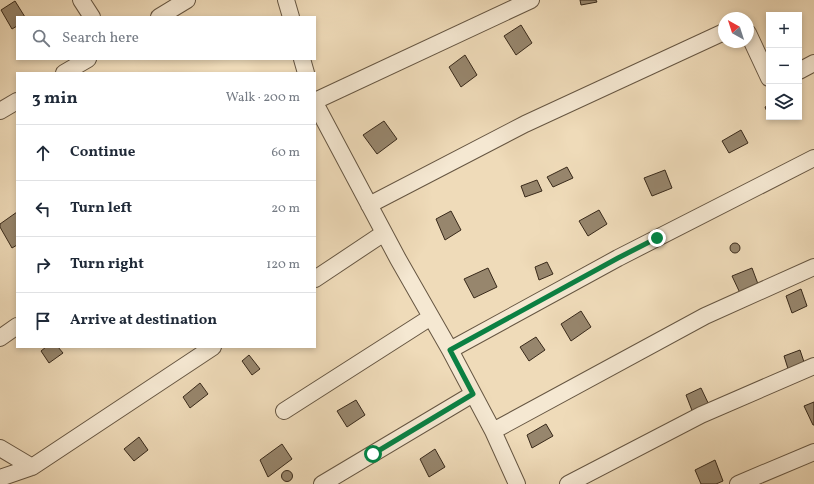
<!DOCTYPE html>
<meta charset="utf-8">
<style>
body{margin:0;font-family:Vollkorn,serif;background:#f2f2f3;color:#1f2937}
.controls{position:absolute;right:12px;top:12px;display:grid;overflow:hidden;border-radius:0px;box-shadow:0 2px 6px #0003}
.controls button{width:36px;height:36px;display:grid;place-items:center;padding:0;border:0;border-bottom:1px solid #e0e1e3;background:#fff;color:#1f2937;font:20px sans-serif}
.compass{position:absolute;left:718px;top:12px;width:36px;height:36px;border-radius:50%;background:#fff;box-shadow:0 2px 6px #0003;rotate:321deg}
.stop{position:absolute;width:12px;height:12px;margin:-9px;border:3px solid #0b8043;border-radius:50%;background:#fff}
.stop.end{background:#0b8043;border-color:#fff;box-shadow:0 1px 4px #0008}
.list{margin:0;padding:0;list-style:none}
h2{display:flex;justify-content:space-between;align-items:center;height:52px;margin:0;padding:0 16px;font-size:17px}
h2 small{font-size:13px;font-weight:400;color:#747a83}
.list li{display:grid;grid-template-columns:26px 1fr auto;gap:12px;align-items:center;box-sizing:border-box;height:56px;padding:0 16px;border-top:1px solid #e0e1e3}
.list b{display:block;font-size:15px;white-space:nowrap}
.list em{font-size:13px;font-style:normal;color:#747a83}
.icon{flex:none;width:22px;height:22px;fill:none;stroke:currentColor;stroke-width:2;stroke-linecap:round;stroke-linejoin:round}
.map{position:relative;flex:none;width:814px;height:484px;overflow:hidden}
.search{position:absolute;background:#fff;box-shadow:0 2px 6px #0003;left:16px;top:16px;width:300px;height:44px;display:flex;align-items:center;gap:10px;box-sizing:border-box;padding:0 14px;border-radius:0px;color:#747a83;font-size:15px}
.panel{position:absolute;background:#fff;box-shadow:0 2px 6px #0003;left:16px;top:72px;width:300px;height:276px;border-radius:0px}
.map>svg:first-child{display:block}
.building{fill:#97866d;stroke:#38291a}
.lines{fill:none;stroke-linecap:round;stroke-linejoin:round}
.street-casing{stroke:#665642;stroke-width:18}
.street{stroke:#f5e8d2;stroke-width:16}
.route{stroke:#0b8043;stroke-width:5}
</style>
<div class="map">
<svg width="814" height="484" viewBox="0 0 814 484">
<rect width="100%" height="100%" fill="#efdbb9"/>
<filter id="stains"><feTurbulence type="fractalNoise" baseFrequency=".005" numOctaves="4"/><feColorMatrix values="0 0 0 0 .2 0 0 0 0 .09 0 0 0 0 .02 0 0 0 .5 -.17"/></filter>
<radialGradient id="worn" r=".72"><stop offset=".6" stop-color="#630" stop-opacity="0"/><stop offset="1" stop-color="#630" stop-opacity=".3"/></radialGradient>
<path class="building" d="M 580,0 L 596,0 L 597,2 L 581,5 Z
M 15,1 L 25,17 L 17,17 L 17,26 L 12,29 L 1,10 Z
M 521,25 L 532,43 L 516,55 L 504,36 Z
M 465,55 L 477,75 L 461,87 L 449,67 Z
M 769,105 L 769,113 L 768,114 L 765,107 Z
M 384,121 L 397,139 L 377,154 L 363,135 Z
M 741,130 L 748,143 L 729,153 L 722,141 Z
M 567,167 L 573,178 L 553,187 L 547,177 Z
M 665,170 L 672,188 L 652,196 L 644,178 Z
M 537,180 L 542,191 L 525,197 L 521,186 Z
M 599,210 L 607,224 L 588,236 L 579,221 Z
M 451,211 L 461,230 L 445,240 L 436,219 Z
M 17,212 L 17,245 L 12,248 L 0,227 L 0,224 Z
M730 248a5 5 0 1 1 10 0a5 5 0 1 1-10 0Z
M 547,262 L 553,274 L 539,280 L 535,267 Z
M 488,268 L 497,287 L 474,298 L 464,279 Z
M 752,268 L 758,284 L 740,293 L 732,276 Z
M 801,289 L 807,306 L 792,313 L 786,296 Z
M 581,311 L 591,327 L 571,341 L 561,324 Z
M 536,337 L 545,350 L 529,361 L 520,347 Z
M 46,347 L 58,347 L 63,353 L 49,363 L 41,351 Z
M 800,350 L 806,368 L 790,375 L 784,356 Z
M 249,355 L 260,369 L 252,375 L 242,361 Z
M 200,383 L 208,394 L 190,408 L 183,397 Z
M 701,388 L 710,407 L 693,413 L 686,395 Z
M 356,400 L 365,415 L 347,427 L 337,411 Z
M 814,402 L 814,425 L 813,425 L 804,406 Z
M 546,424 L 553,436 L 532,448 L 527,435 Z
M 139,437 L 148,450 L 134,461 L 124,449 Z
M 282,444 L 292,459 L 268,477 L 260,460 Z
M 435,449 L 445,467 L 429,477 L 420,459 Z
M 715,460 L 723,481 L 716,484 L 701,484 L 695,470 Z
M281.5 476a5.5 5.5 0 1 1 11 0a5.5 5.5 0 1 1-11 0Z"/>
<g class="lines">
<g class="street-casing">
<path id="street" d="M 81,0 L 92,17
M 286,0 L 291,17
M 159,17 L 187,0
M 748,33 L 769,78
M 302,59 L 306,73
M 799,71 L 814,63
M 64,73 L 88,59
M 315,101 L 531,0
M 315,103 L 398,259 L 450,350 L 493,431 L 517,484
M 0,111 L 17,101
M 369,205 L 525,124 L 724,32
M 315,279 L 384,233
M 0,338 L 17,326
M 450,350 L 618,258 L 814,158
M 284,411 L 431,317
M 493,431 L 705,316 L 814,267
M 0,448 L 32,467 L 213,347
M 0,478 L 32,467
M 322,484 L 473,394
M 568,484 L 701,415 L 814,366
M 738,484 L 814,452"/>
</g>
<use href="#street" class="street"/>
</g>
<g class="lines">
<path class="route" d="M 373,454 L 473,394 L 450,350 L 618,258 L 657,238"/>
</g>
<rect width="100%" height="100%" filter="url(#stains)"/>
<rect width="100%" height="100%" fill="url(#worn)"/>
</svg>
<div class="controls">
<button>+</button>
<button>−</button>
<button><svg class="icon" aria-label="layers" viewBox="0 0 24 24"><path d="M12 4l9 5-9 5-9-5zM3 14l9 5 9-5"/></svg></button>
</div>
<svg class="compass" viewBox="-18 -18 36 36"><path d="M0-13l5 13h-10z" fill="#e53935"/><path d="M0 13l5-13h-10z" fill="#747a83"/></svg>
<div class="stop" style="left:373px;top:454px"></div>
<div class="stop end" style="left:657px;top:238px"></div>
<div class="search"><svg class="icon" aria-label="search" viewBox="0 0 24 24"><circle cx="10" cy="10" r="6"/><path d="M15 15l6 6"/></svg>Search here</div>
<section class="panel">
<h2>3 min<small>Walk · 200 m</small></h2>
<ul class="list">
<li><svg class="icon" aria-label="ahead" viewBox="0 0 24 24"><path d="M12 20V5M6 11l6-6 6 6"/></svg><div><b>Continue</b></div><em>60 m</em></li>
<li><svg class="icon" aria-label="left" viewBox="0 0 24 24"><path d="M17 20v-9H6M10 6l-5 5 5 5"/></svg><div><b>Turn left</b></div><em>20 m</em></li>
<li><svg class="icon" aria-label="right" viewBox="0 0 24 24"><path d="M7 20v-9h11M14 6l5 5-5 5"/></svg><div><b>Turn right</b></div><em>120 m</em></li>
<li><svg class="icon" aria-label="arrive" viewBox="0 0 24 24"><path d="M6 21V4h12l-3 4 3 4H6"/></svg><div><b>Arrive at destination</b></div></li>
</ul>
</section>
</div>
